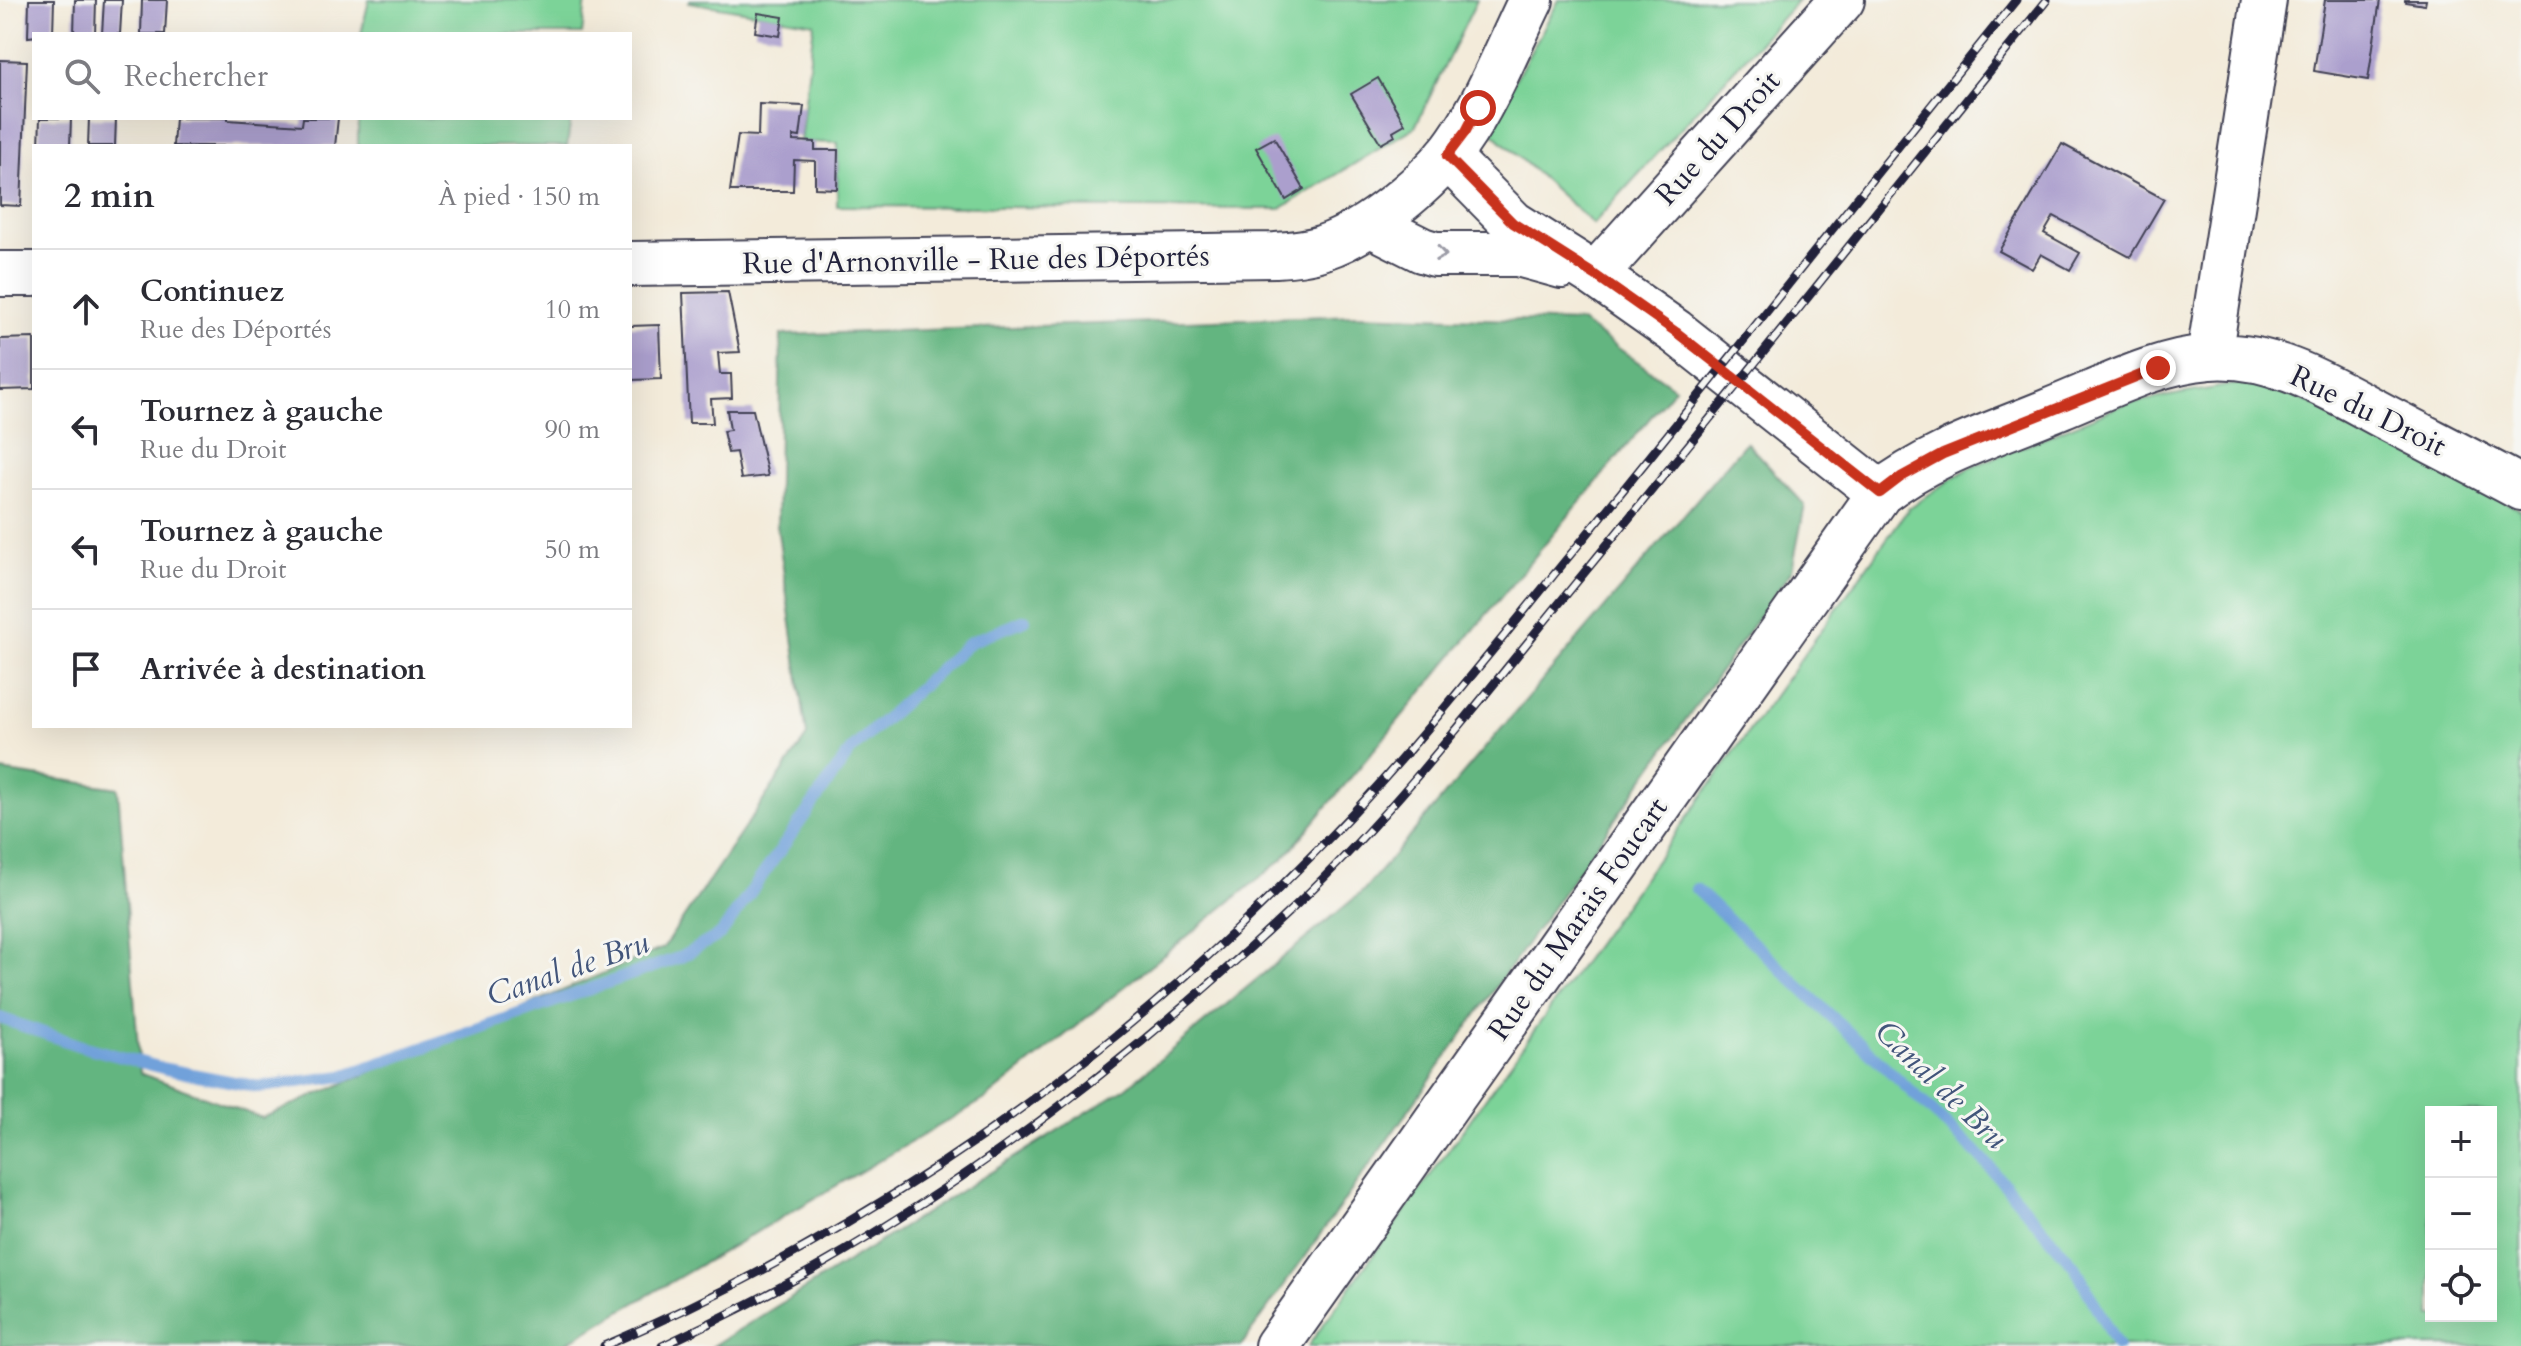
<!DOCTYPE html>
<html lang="fr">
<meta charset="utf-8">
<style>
body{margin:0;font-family:Cardo,serif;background:#f2f2f3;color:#2b2b33}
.controls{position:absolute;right:24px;bottom:24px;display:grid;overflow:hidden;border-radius:0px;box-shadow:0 8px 32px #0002}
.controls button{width:72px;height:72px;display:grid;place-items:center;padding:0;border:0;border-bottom:2px solid #e1e1e2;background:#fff;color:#2b2b33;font:40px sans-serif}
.stop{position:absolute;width:24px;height:24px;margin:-18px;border:6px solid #c8321e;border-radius:50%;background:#fff}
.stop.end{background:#c8321e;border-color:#fff;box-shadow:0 2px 8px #0008}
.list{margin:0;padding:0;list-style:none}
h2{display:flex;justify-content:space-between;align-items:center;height:104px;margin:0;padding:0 32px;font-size:34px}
h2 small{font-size:26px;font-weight:400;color:#7c7c81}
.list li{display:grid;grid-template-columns:52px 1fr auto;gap:24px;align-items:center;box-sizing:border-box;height:120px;padding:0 32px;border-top:2px solid #e1e1e2}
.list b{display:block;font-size:30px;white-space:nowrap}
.list p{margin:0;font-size:26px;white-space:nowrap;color:#7c7c81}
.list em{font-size:26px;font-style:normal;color:#7c7c81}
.icon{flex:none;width:44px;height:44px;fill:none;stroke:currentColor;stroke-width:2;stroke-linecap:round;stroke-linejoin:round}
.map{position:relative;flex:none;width:2521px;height:1346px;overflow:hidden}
.search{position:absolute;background:#fff;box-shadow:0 8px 32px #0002;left:32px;top:32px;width:600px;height:88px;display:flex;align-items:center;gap:20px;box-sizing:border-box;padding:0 28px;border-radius:0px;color:#7c7c81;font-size:30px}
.panel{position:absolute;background:#fff;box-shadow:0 8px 32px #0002;left:32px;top:144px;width:600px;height:584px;border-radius:0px}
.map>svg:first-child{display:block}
.green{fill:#7bd398;stroke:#4e7a6a;stroke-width:2;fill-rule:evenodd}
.forest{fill:#64b580;stroke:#436c5e;stroke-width:2}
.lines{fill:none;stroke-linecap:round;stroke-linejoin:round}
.stream{stroke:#71a1da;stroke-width:12}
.building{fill:#ab9fcd}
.minor-casing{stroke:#414053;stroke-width:48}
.minor{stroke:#fff;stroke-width:44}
.rail-casing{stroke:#22223b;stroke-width:9}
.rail{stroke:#f6f6f2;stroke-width:6;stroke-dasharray:18;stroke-linecap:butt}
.oneway{stroke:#9c9ca7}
.route{stroke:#c8321e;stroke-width:10}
.labels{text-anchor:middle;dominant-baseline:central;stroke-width:6;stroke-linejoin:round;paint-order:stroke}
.street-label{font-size:30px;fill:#22223b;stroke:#f6f6f2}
.water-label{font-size:32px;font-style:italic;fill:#42557b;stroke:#f6f6f2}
</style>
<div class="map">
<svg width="2521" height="1346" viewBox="0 0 2521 1346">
<rect width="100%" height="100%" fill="#f6f6f2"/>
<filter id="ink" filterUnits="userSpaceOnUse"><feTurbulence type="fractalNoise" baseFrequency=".0125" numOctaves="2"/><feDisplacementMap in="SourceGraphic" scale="16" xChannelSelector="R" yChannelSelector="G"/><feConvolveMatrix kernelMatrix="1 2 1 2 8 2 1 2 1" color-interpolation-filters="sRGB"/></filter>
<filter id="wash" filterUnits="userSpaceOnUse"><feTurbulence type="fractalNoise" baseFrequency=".006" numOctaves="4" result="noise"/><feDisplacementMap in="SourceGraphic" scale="32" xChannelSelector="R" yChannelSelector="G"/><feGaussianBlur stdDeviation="1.8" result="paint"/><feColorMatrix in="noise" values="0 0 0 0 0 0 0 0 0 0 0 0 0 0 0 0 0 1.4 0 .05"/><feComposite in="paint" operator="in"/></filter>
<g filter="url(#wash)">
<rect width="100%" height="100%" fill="#f3ebda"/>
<path class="green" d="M 369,0 L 586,0 L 582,34 L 361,34 Z
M 690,0 L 1477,0 L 1415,127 L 1280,209 L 837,206 L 838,143 L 800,142 L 814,23 L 689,2 Z
M 1559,0 L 1798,0 L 1593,224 L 1488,129 Z
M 358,118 L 571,118 L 567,146 L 358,146 Z
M 2253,381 L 2331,411 L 2521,510 L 2521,1346 L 1308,1346 L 1909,508 L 1967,469 L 2125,404 ZM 2431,1112 L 2491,1112 L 2491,1316 L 2431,1316 Z"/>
<path class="forest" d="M 1358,315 L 1581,322 L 1675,388 L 1284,858 L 987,1098 L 566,1343 L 556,1346 L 0,1346 L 0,771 L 118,788 L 140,1073 L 262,1118 L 663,948 L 807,736 L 777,526 L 781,335 Z
M 1746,442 L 1805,505 L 1792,570 L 1241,1346 L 713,1346 L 1127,1087 L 1363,891 Z"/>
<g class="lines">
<path class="stream" d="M 1696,889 L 1981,1157 L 2075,1267 L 2117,1346
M 0,1018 L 81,1046 L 166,1069 L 260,1087 L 343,1076 L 681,957 L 721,934 L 851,750 L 970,642 L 1025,620"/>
</g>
<g id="blocks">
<path class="building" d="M 29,0 L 54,0 L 53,34 L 28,37 Z
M 75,0 L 96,0 L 95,34 L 74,34 Z
M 104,0 L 122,0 L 120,34 L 102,34 Z
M 142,0 L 167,0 L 165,34 L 141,34 Z
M 2325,0 L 2380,0 L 2368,80 L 2314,71 Z
M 2405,0 L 2426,0 L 2425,5 L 2405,2 Z
M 758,13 L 783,17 L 780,36 L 755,32 Z
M 0,60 L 27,61 L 21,206 L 0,205 Z
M 1378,78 L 1405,124 L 1393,131 L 1395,136 L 1381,144 L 1351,94 Z
M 759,104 L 804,106 L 800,137 L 793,136 L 793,141 L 815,142 L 815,150 L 838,150 L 837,189 L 815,188 L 815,161 L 794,160 L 793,191 L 730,191 L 738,135 L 758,136 Z
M 40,118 L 71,118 L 70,146 L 39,146 Z
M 89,118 L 116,118 L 115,146 L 88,146 Z
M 175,118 L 228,118 L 228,120 L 302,125 L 303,118 L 338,118 L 335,146 L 173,146 Z
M 1274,138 L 1304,189 L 1286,200 L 1256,148 Z
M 2062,144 L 2164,199 L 2130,257 L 2054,216 L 2044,233 L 2080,253 L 2070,270 L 2041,254 L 2032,269 L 1999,251 Z
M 728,292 L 740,352 L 718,353 L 720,374 L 731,374 L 732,398 L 711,399 L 713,423 L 689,423 L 683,293 Z
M 659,325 L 661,379 L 630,380 L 630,326 Z
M 34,338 L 34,389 L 0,390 L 0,339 Z
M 727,410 L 753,410 L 768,476 L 741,479 L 736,452 L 728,453 L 723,431 L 730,430 Z"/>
</g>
</g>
<g filter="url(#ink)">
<use href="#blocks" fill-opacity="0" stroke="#414053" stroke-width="2"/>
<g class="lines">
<g class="minor-casing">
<path id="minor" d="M 1447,156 L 1513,223 L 1595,275 L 1676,332 L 1880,493 C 1930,454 1991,435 2049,411 C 2100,391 2155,361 2210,357 C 2277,352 2335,391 2391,420 C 2435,443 2478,465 2521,488
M 1370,224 L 1422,250 L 1435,254 L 1518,254 L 1562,266
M 630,264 L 1275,255 C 1291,254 1308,253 1324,247 C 1367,233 1432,180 1458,142 C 1488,100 1508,47 1531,0
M 0,274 L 34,274
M 1595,275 L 1842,0
M 2209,357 L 2264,0
M 1277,1346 L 1880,493"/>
</g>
<use href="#minor" class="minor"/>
<g class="rail-casing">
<path id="rail" d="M 604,1346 C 837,1246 1055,1102 1239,927 C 1291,877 1344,825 1391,771 C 1454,699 1514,623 1575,549 C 1724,367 1868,183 2016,0
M 662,1346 C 715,1321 768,1295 819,1266 C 992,1167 1150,1043 1295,906 C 1402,804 1491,686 1584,573 C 1740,383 1893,191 2047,0"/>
</g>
<use href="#rail" class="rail"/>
</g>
<defs><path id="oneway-chevron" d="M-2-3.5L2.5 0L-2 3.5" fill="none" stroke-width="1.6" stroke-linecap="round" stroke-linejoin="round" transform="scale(2)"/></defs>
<use class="oneway" href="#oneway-chevron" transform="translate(1441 254) rotate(9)"/>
</g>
<g class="lines" filter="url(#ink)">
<path class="route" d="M 1478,108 L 1466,131 L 1447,156 L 1513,223 L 1595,275 L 1676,332 L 1880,493 L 1901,477 L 1943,454 L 2158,368"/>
</g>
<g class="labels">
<g class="street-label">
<text transform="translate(1718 138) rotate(-48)">Rue du Droit</text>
<text transform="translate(976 260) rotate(-1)">Rue d'Arnonville - Rue des Déportés</text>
<text transform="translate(2368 411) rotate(26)">Rue du Droit</text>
<text transform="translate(1578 919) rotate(-55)">Rue du Marais Foucart</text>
</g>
<g class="water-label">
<text transform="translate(568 969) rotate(-19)">Canal de Bru</text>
<text transform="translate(1941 1085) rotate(44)">Canal de Bru</text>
</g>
</g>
</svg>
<div class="controls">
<button>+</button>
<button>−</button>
<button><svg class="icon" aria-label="locate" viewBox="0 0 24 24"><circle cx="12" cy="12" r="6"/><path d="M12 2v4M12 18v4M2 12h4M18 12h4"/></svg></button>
</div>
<div class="stop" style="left:1478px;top:108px"></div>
<div class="stop end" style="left:2158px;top:368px"></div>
<div class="search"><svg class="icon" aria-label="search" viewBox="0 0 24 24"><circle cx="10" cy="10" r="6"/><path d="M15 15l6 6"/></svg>Rechercher</div>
<section class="panel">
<h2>2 min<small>À pied · 150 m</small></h2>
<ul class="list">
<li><svg class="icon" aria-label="ahead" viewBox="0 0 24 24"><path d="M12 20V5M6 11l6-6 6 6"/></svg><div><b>Continuez</b><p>Rue des Déportés</p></div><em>10 m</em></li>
<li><svg class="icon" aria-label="left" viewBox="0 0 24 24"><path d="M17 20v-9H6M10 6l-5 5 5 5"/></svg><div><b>Tournez à gauche</b><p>Rue du Droit</p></div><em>90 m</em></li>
<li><svg class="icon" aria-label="left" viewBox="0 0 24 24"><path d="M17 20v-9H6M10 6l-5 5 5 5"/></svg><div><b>Tournez à gauche</b><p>Rue du Droit</p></div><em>50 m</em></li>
<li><svg class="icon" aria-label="arrive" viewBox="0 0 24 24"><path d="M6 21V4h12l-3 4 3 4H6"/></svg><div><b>Arrivée à destination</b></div></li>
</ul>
</section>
</div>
